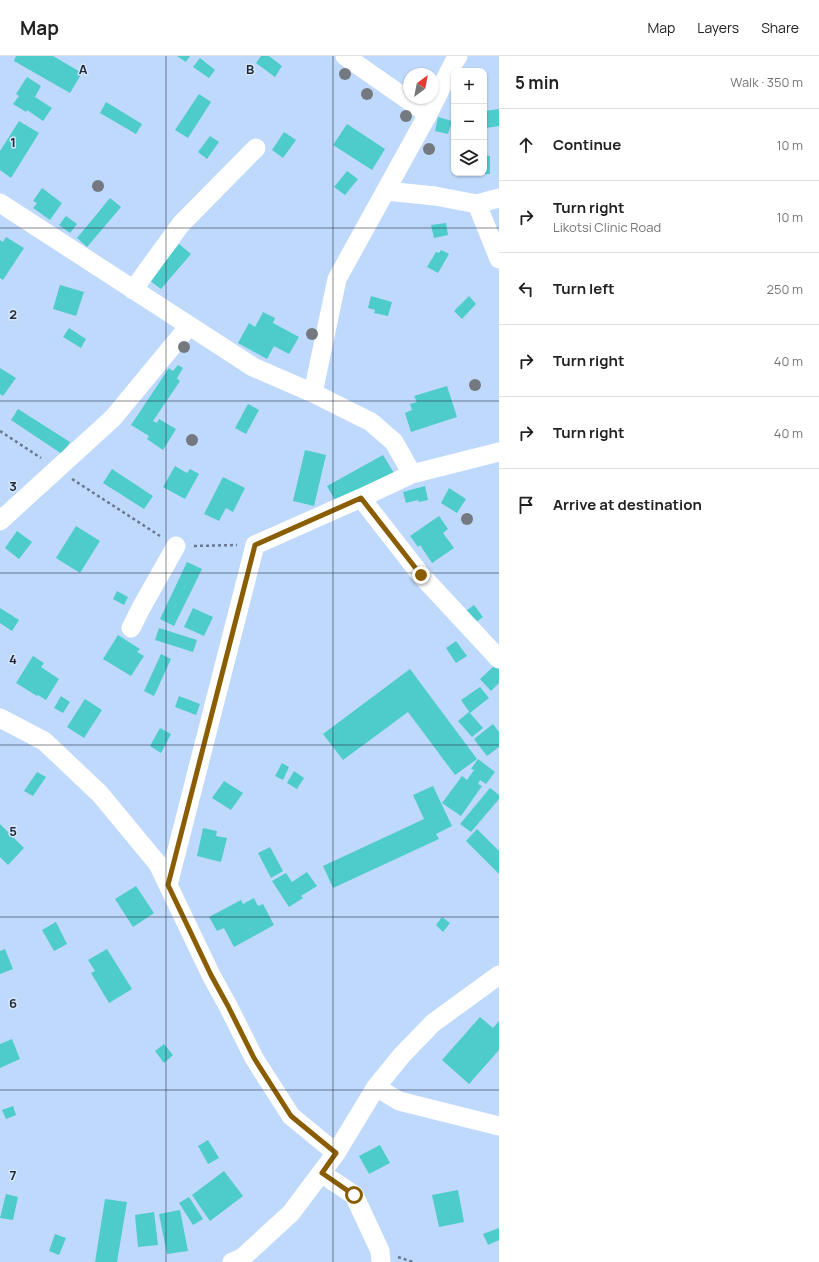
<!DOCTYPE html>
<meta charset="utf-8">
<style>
body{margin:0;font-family:Manrope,sans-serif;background:#f6f6f6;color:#222}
.controls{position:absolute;right:12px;top:12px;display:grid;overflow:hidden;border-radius:8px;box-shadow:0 1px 3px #0004}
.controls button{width:36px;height:36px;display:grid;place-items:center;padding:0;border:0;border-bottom:1px solid #e0e0e0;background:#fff;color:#222;font:20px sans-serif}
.compass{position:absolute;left:403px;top:12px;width:36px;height:36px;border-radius:50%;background:#fff;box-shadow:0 1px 3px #0004;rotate:32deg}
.stop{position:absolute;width:12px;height:12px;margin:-9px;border:3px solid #8b5d01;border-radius:50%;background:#fff}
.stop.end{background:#8b5d01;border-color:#fff;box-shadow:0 1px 4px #0008}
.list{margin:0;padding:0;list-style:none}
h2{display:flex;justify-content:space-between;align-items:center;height:52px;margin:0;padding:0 16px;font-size:17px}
h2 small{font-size:13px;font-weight:400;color:#767676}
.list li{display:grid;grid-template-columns:26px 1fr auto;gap:12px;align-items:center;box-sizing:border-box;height:72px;padding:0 16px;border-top:1px solid #e0e0e0}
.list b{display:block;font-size:15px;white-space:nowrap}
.list p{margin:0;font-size:13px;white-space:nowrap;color:#767676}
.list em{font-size:13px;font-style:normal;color:#767676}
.icon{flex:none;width:22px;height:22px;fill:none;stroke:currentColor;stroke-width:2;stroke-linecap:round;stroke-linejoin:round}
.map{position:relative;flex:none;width:499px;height:1206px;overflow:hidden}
header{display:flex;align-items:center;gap:24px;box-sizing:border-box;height:56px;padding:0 20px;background:#fff;border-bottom:1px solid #e0e0e0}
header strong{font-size:19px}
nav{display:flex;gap:22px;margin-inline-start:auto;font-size:14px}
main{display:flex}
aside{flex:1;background:#fff}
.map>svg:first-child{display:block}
.building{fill:#4ecbcb}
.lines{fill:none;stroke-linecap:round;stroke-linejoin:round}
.path{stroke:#687990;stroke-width:2.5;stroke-dasharray:3 3;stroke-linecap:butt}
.minor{stroke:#fff;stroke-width:19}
.tree{fill:#74797f}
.route{stroke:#8b5d01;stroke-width:5}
.grid{fill:none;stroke:#202a37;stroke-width:1;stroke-opacity:0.55}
.grid-label{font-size:13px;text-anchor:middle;font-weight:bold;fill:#202a37;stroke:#d6e6fb;stroke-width:3;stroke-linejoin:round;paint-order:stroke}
</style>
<header>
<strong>Map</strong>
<nav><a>Map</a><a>Layers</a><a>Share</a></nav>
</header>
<main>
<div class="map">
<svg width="499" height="1206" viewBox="0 0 499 1206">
<rect width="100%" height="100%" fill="#bfd9fc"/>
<path class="building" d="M 16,0 L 53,0 L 82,17 L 70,37 L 14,5 Z
M 177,0 L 190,0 L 186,6 Z
M 261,0 L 269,0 L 282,10 L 275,21 L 256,7 Z
M 200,2 L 215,14 L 209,22 L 193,11 Z
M 27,21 L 41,30 L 35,41 L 52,52 L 43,65 L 27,54 L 26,56 L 13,48 L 19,40 L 16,38 Z
M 199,38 L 211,46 L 188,82 L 175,74 Z
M 106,46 L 142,68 L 136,78 L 100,57 Z
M 499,53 L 499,70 L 486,72 L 484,55 Z
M 438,61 L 452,65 L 448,78 L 435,75 Z
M 19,65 L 39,77 L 11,122 L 0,114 L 0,95 Z
M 347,68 L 385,93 L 372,114 L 333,89 Z
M 284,76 L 296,84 L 283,102 L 272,94 Z
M 210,80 L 219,86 L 207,103 L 198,96 Z
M 484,99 L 490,100 L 490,118 L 484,118 Z
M 347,115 L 358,123 L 345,139 L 334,131 Z
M 42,132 L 62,147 L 50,164 L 33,152 L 37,147 L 33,145 Z
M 110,142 L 121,151 L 87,191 L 77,182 Z
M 66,160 L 77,168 L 70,177 L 59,169 Z
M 446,167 L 448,179 L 434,182 L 431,169 Z
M 6,181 L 24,192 L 3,224 L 0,222 L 0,184 L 3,186 Z
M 179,188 L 191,198 L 161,233 L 149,224 Z
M 441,194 L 449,198 L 438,217 L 427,211 L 436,196 L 439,197 Z
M 60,229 L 84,236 L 76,260 L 53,253 Z
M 371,240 L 392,246 L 388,260 L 374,257 L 375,254 L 368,252 Z
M 469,240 L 476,248 L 462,263 L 454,255 Z
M 263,256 L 275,262 L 273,267 L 299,281 L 289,298 L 274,290 L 267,303 L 238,287 L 249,267 L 255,271 Z
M 69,272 L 86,283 L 81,292 L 63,281 Z
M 178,309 L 183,312 L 177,322 L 180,325 L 153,365 L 157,367 L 159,363 L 176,373 L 163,394 L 147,383 L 149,380 L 131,369 L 169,312 L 173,315 Z
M 0,312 L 16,322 L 3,340 L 0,338 Z
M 447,330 L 457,361 L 411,376 L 405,357 L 412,354 L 410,348 L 417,346 L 414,340 Z
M 248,348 L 259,354 L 246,378 L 235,372 Z
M 18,353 L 70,386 L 62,398 L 11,364 Z
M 305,394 L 326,399 L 314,450 L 293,445 Z
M 383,399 L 394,417 L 337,448 L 327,430 Z
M 175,410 L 187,417 L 190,413 L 199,418 L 185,443 L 163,431 Z
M 112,413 L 153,440 L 144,453 L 103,427 Z
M 223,421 L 245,432 L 233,456 L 226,452 L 219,465 L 204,458 Z
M 425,430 L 428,444 L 419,446 L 418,444 L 406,447 L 403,436 Z
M 449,432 L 466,443 L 457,457 L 441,447 Z
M 439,460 L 448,473 L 443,477 L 454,492 L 432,507 L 420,489 L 418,491 L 410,480 Z
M 76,470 L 100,485 L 80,517 L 56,502 Z
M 17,475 L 32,486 L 19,503 L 5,492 Z
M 187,506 L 202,513 L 174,570 L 160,563 Z
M 117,535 L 128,541 L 124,549 L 113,543 Z
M 474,549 L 483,561 L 472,569 L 463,557 Z
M 0,552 L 19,564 L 12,575 L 0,567 Z
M 193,552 L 213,561 L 204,580 L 184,571 Z
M 159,572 L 197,584 L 193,596 L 155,584 Z
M 118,579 L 140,593 L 137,596 L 144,600 L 131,620 L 103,603 Z
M 456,585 L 467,600 L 456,607 L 446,592 Z
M 161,598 L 171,603 L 154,640 L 144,635 Z
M 33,600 L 44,607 L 41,611 L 59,623 L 46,644 L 38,639 L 37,640 L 16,627 Z
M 495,609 L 499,613 L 499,627 L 491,635 L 480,623 Z
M 410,613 L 477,703 L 455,719 L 408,656 L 343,704 L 323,678 Z
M 480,631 L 489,642 L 470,657 L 461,644 Z
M 61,640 L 70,646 L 63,657 L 54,652 Z
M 179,640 L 200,648 L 196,659 L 175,651 Z
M 85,643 L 102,654 L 84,682 L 67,671 Z
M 469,656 L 483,672 L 472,681 L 458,665 Z
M 493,668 L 499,676 L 499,691 L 487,700 L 474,683 Z
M 160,672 L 171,678 L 161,697 L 150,690 Z
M 478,703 L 495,716 L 486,728 L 480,724 L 478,728 L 482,730 L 461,760 L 442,747 L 462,720 L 467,724 L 474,714 L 471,713 Z
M 282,707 L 289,711 L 283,724 L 275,720 Z
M 294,715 L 304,722 L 297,733 L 287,727 Z
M 37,716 L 46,721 L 33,740 L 24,735 Z
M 224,725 L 243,737 L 231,754 L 212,742 Z
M 433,730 L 452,770 L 436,778 L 439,783 L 333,832 L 323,810 L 424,763 L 413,739 Z
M 490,732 L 499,739 L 499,743 L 471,776 L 460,768 Z
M 0,768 L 24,792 L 8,809 L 0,801 Z
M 203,772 L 217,775 L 216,780 L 227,782 L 221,806 L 197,800 Z
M 477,773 L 499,795 L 499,818 L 466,785 Z
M 270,791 L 283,815 L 271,822 L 258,797 Z
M 307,816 L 317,830 L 301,840 L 303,842 L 289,851 L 272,825 L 286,817 L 292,826 Z
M 136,830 L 154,857 L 133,871 L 115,843 Z
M 254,842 L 258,850 L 263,848 L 274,869 L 234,891 L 224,872 L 217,875 L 209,861 L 241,844 L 243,848 Z
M 442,861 L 450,867 L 443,876 L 436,869 Z
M 56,866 L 67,888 L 54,895 L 42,874 Z
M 5,893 L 13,913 L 0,918 L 0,895 Z
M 107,893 L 132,933 L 109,947 L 91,917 L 95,915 L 88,904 Z
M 480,961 L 493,972 L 499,965 L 499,994 L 469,1028 L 442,1004 Z
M 12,983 L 20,1003 L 0,1012 L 0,988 Z
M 164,988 L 173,999 L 164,1007 L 155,995 Z
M 13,1050 L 16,1059 L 6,1063 L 2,1054 Z
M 208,1084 L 219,1102 L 208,1108 L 198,1090 Z
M 380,1089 L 390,1107 L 369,1118 L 359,1100 Z
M 224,1115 L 243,1140 L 210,1165 L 192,1139 Z
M 458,1134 L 464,1166 L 439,1171 L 432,1139 Z
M 6,1138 L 18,1141 L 13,1164 L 0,1162 Z
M 189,1141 L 203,1163 L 193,1169 L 179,1147 Z
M 105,1143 L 127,1146 L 117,1206 L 95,1206 Z
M 180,1154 L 188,1195 L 167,1198 L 159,1158 Z
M 154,1156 L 158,1189 L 138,1191 L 135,1159 Z
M 499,1172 L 499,1184 L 488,1189 L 483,1178 Z
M 55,1178 L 66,1182 L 59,1199 L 49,1195 Z"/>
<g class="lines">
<path class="path" d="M 0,375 L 41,402
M 72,423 L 160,480
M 194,490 L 237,489
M 398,1201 L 413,1206"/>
<path class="minor" d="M 345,0 L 428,58
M 386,135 L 435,140 L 477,148 L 499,142
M 0,147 L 253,311 L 313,337 L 371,366 L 394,386 L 412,418 L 499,396
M 477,148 L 499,203
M 133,234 L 181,168 L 256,92
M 313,337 L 337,223 L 428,58 L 454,6 L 458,0
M 412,418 L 361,442 L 421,519 L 499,603
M 0,465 L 113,362 L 189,270
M 131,572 L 141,552 L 176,490
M 0,662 L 44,685 L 100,738 L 158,808 L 211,919 L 228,950 L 254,1002 L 291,1060 L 336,1097
M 168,829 L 255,489 L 361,442
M 376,1031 L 399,1045 L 499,1070
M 321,1117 L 354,1139 L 380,1195 L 381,1206
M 232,1206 L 242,1202 L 291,1157 L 336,1097 L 376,1031 L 402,999 L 433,967 L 499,919"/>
</g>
<g class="tree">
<circle cx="345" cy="18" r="6"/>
<circle cx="367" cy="38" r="6"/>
<circle cx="406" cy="60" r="6"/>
<circle cx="429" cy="93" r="6"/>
<circle cx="98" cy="130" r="6"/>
<circle cx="312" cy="278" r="6"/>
<circle cx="184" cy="291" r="6"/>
<circle cx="475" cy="329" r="6"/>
<circle cx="192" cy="384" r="6"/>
<circle cx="467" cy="463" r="6"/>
</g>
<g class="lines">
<path class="route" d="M 354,1139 L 322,1117 L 336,1097 L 291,1060 L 254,1002 L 228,950 L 211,919 L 168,829 L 255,489 L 361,442 L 421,519"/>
</g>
<path class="grid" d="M 166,0 L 166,1206M 333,0 L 333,1206M 0,172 L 499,172M 0,345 L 499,345M 0,517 L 499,517M 0,689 L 499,689M 0,861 L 499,861M 0,1034 L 499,1034"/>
<g class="grid-label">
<text x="83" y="18">A</text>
<text x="250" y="18">B</text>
<text x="13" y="91">1</text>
<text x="13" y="263">2</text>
<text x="13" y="435">3</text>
<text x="13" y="608">4</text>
<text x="13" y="780">5</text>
<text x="13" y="952">6</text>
<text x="13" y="1124">7</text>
</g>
</svg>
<div class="controls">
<button>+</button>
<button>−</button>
<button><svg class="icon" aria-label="layers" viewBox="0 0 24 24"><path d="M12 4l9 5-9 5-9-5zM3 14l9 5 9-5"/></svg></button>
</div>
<svg class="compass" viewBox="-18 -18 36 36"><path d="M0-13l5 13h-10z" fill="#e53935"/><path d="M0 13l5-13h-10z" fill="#767676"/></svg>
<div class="stop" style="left:354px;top:1139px"></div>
<div class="stop end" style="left:421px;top:519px"></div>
</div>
<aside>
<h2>5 min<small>Walk · 350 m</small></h2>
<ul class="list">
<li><svg class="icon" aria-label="ahead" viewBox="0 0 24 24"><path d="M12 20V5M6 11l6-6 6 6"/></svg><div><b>Continue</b></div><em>10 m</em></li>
<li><svg class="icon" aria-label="right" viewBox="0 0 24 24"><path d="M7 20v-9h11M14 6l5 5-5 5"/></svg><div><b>Turn right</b><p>Likotsi Clinic Road</p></div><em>10 m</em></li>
<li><svg class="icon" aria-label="left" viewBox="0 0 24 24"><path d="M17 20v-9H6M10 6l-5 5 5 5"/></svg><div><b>Turn left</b></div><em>250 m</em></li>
<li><svg class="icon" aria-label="right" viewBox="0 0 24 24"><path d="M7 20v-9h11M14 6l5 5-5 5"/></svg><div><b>Turn right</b></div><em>40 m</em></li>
<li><svg class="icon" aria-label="right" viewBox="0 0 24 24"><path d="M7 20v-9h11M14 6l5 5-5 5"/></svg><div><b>Turn right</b></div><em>40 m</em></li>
<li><svg class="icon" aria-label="arrive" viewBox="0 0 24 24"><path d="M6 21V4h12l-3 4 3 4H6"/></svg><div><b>Arrive at destination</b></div></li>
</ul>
</aside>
</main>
